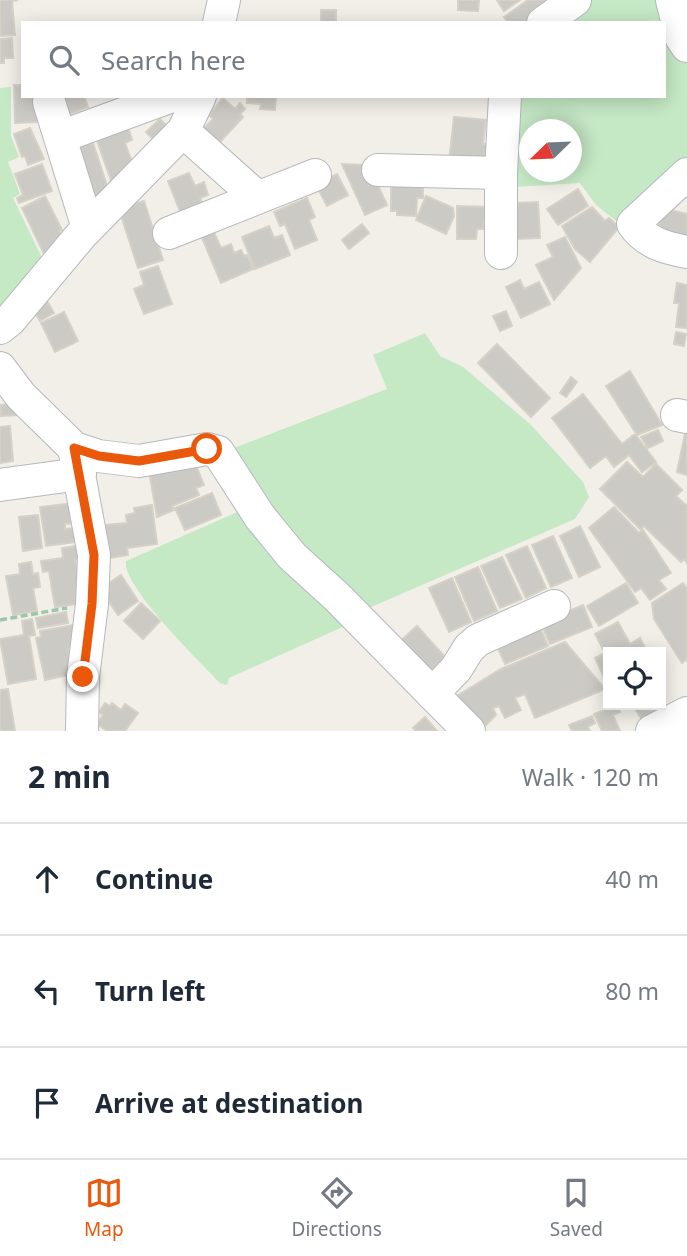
<!DOCTYPE html>
<meta charset="utf-8">
<style>
body{margin:0;font-family:"Noto Sans",sans-serif;background:#f6f6f7;color:#1f2937}
.controls{position:absolute;right:21px;bottom:21px;display:grid;overflow:hidden;border-radius:0px;box-shadow:0 4px 18px #0003}
.controls button{width:63px;height:63px;display:grid;place-items:center;padding:0;border:0;border-bottom:2px solid #e0e1e3;background:#fff;color:#1f2937;font:35px sans-serif}
.compass{position:absolute;left:519px;top:119px;width:63px;height:63px;border-radius:50%;background:#fff;box-shadow:0 4px 18px #0003;rotate:247deg}
.stop{position:absolute;width:21px;height:21px;margin:-16px;border:5px solid #ea580c;border-radius:50%;background:#fff}
.stop.end{background:#ea580c;border-color:#fff;box-shadow:0 2px 7px #0008}
.list{margin:0;padding:0;list-style:none}
h2{display:flex;justify-content:space-between;align-items:center;height:91px;margin:0;padding:0 28px;font-size:30px}
h2 small{font-size:23px;font-weight:400;color:#747a83}
.list li{display:grid;grid-template-columns:46px 1fr auto;gap:21px;align-items:center;box-sizing:border-box;height:112px;padding:0 28px;border-top:2px solid #e0e1e3}
.list b{display:block;font-size:26px;white-space:nowrap}
.list em{font-size:23px;font-style:normal;color:#747a83}
.icon{flex:none;width:38px;height:38px;fill:none;stroke:currentColor;stroke-width:2;stroke-linecap:round;stroke-linejoin:round}
.map{position:relative;flex:none;width:687px;height:731px;overflow:hidden}
.search{position:absolute;background:#fff;box-shadow:0 4px 18px #0003;left:21px;right:21px;top:21px;height:77px;display:flex;align-items:center;gap:18px;box-sizing:border-box;padding:0 24px;border-radius:0px;color:#747a83;font-size:26px}
.sheet{height:427px;background:#fff}
nav{display:flex;justify-content:space-around;align-items:center;box-sizing:border-box;height:98px;border-top:2px solid #e0e1e3;background:#fff;font-size:19px;color:#747a83}
nav a{display:grid;justify-items:center;gap:4px}
nav .on{color:#ea580c}
.map>svg:first-child{display:block}
.green{fill:#c5e8c5;fill-rule:evenodd}
.building{fill:#cccac5;stroke:#d6d1c6;stroke-width:2}
.lines{fill:none;stroke-linecap:round;stroke-linejoin:round}
.minor-casing{stroke:#b5b8bc;stroke-width:34}
.path{stroke:#9cc7a9;stroke-width:3.5;stroke-dasharray:7 3.5;stroke-linecap:butt}
.minor{stroke:#fff;stroke-width:32}
.route{stroke:#ea580c;stroke-width:9}
</style>
<div class="map">
<svg width="687" height="731" viewBox="0 0 687 731">
<rect width="100%" height="100%" fill="#f1efe8"/>
<path class="green" d="M 586,0 L 664,0 L 687,58 L 687,164 L 624,227 L 596,205 L 580,183 L 514,187 L 512,96 L 664,96 L 664,23 L 556,23 ZM 530,130 L 572,130 L 572,172 L 530,172 Z
M 11,87 L 11,136 L 19,157 L 8,162 L 20,194 L 13,198 L 44,262 L 0,319 L 0,88 Z
M 425,333 L 440,356 L 463,367 L 530,424 L 583,482 L 589,497 L 575,519 L 364,610 L 275,526 L 234,448 L 387,389 L 373,355 Z
M 242,510 L 347,625 L 229,678 L 227,685 L 220,683 C 201,663 121,585 126,561 Z"/>
<path class="building" d="M 0,0 L 18,0 L 12,1 L 15,35 L 0,36 Z
M 458,0 L 479,0 L 478,11 L 458,10 Z
M 497,0 L 520,0 L 504,11 Z
M 528,0 L 562,0 L 534,23 L 508,23 L 504,17 Z
M 321,10 L 336,10 L 336,23 L 321,23 Z
M 12,38 L 13,58 L 4,58 L 4,63 L 0,63 L 0,39 Z
M 14,85 L 23,85 L 23,96 L 41,96 L 37,104 L 38,122 L 15,123 Z
M 57,96 L 84,96 L 88,107 L 64,116 Z
M 247,96 L 276,96 L 275,110 L 260,109 L 261,104 L 247,103 Z
M 223,98 L 235,109 L 240,103 L 245,109 L 240,114 L 243,117 L 219,143 L 203,129 L 213,119 L 209,115 Z
M 454,117 L 486,120 L 483,144 L 488,144 L 495,166 L 449,161 Z
M 160,119 L 168,127 L 154,140 L 146,132 Z
M 127,124 L 132,140 L 125,143 L 133,165 L 120,170 L 123,179 L 112,183 L 95,135 Z
M 30,128 L 44,159 L 28,165 L 25,156 L 22,157 L 14,134 Z
M 93,143 L 109,192 L 92,198 L 70,150 Z
M 42,164 L 52,191 L 19,203 L 17,198 L 23,195 L 15,174 Z
M 342,164 L 364,165 L 372,172 L 387,205 L 365,215 Z
M 189,173 L 195,186 L 204,182 L 208,195 L 200,198 L 205,210 L 183,219 L 168,181 Z
M 337,174 L 348,195 L 327,206 L 316,185 Z
M 391,177 L 423,177 L 423,198 L 417,198 L 416,216 L 397,215 L 397,211 L 391,211 Z
M 578,189 L 588,206 L 558,225 L 547,209 Z
M 45,196 L 62,230 L 59,231 L 62,237 L 55,240 L 61,251 L 46,258 L 22,208 Z
M 426,196 L 453,208 L 454,216 L 446,234 L 416,220 Z
M 307,198 L 315,217 L 309,220 L 317,240 L 295,249 L 285,224 L 280,226 L 274,212 Z
M 144,201 L 163,260 L 138,268 L 119,209 Z
M 538,202 L 540,238 L 514,239 L 516,203 Z
M 457,206 L 490,207 L 490,220 L 484,220 L 484,229 L 477,229 L 476,239 L 457,239 Z
M 592,207 L 605,221 L 609,218 L 619,227 L 590,262 L 575,249 L 562,226 Z
M 663,208 L 687,214 L 687,241 L 657,234 Z
M 362,224 L 369,233 L 349,249 L 342,240 Z
M 269,226 L 274,238 L 282,235 L 290,255 L 255,269 L 242,237 Z
M 212,228 L 221,248 L 231,244 L 234,253 L 241,250 L 244,256 L 247,255 L 253,269 L 221,283 L 200,233 Z
M 565,237 L 581,268 L 554,300 L 536,265 L 553,257 L 547,245 Z
M 158,266 L 172,304 L 144,314 L 134,289 L 144,285 L 140,272 Z
M 520,280 L 524,289 L 539,282 L 550,304 L 521,318 L 506,287 Z
M 677,283 L 687,285 L 687,328 L 676,327 L 679,303 L 674,303 Z
M 44,296 L 54,313 L 40,321 L 33,310 Z
M 506,311 L 512,326 L 500,331 L 493,316 Z
M 64,312 L 78,341 L 55,352 L 41,323 Z
M 676,332 L 686,334 L 684,346 L 674,344 Z
M 497,344 L 550,398 L 531,417 L 478,363 Z
M 630,371 L 662,425 L 637,435 L 606,386 Z
M 571,377 L 577,382 L 566,397 L 560,393 Z
M 583,394 L 622,444 L 635,434 L 656,462 L 642,472 L 629,455 L 614,467 L 606,456 L 590,468 L 552,418 Z
M 20,403 L 21,415 L 1,416 L 1,405 Z
M 10,426 L 13,461 L 0,463 L 0,427 Z
M 658,430 L 663,441 L 648,448 L 641,437 Z
M 685,434 L 687,434 L 687,475 L 677,472 Z
M 194,461 L 204,485 L 196,488 L 199,495 L 172,506 L 174,510 L 157,517 L 149,471 Z
M 627,462 L 643,477 L 656,464 L 682,490 L 676,496 L 687,506 L 687,563 L 684,559 L 681,562 L 644,526 L 641,530 L 600,489 Z
M 212,493 L 221,515 L 185,530 L 175,508 Z
M 73,503 L 76,523 L 65,524 L 65,529 L 76,528 L 77,542 L 46,546 L 40,507 Z
M 152,505 L 157,544 L 127,548 L 128,555 L 110,558 L 105,525 L 127,523 L 126,515 L 135,513 L 134,508 Z
M 614,507 L 639,533 L 643,530 L 671,573 L 659,580 L 666,589 L 650,600 L 641,588 L 635,592 L 589,528 Z
M 38,515 L 42,548 L 23,551 L 19,517 Z
M 580,526 L 600,567 L 579,577 L 560,536 Z
M 553,536 L 572,578 L 551,587 L 532,545 Z
M 83,545 L 84,559 L 75,560 L 77,572 L 84,571 L 76,604 L 55,607 L 49,571 L 43,572 L 41,561 L 63,558 L 62,548 Z
M 527,546 L 546,588 L 526,598 L 506,555 Z
M 502,557 L 522,599 L 500,608 L 481,566 Z
M 31,562 L 33,574 L 38,573 L 40,587 L 33,588 L 37,611 L 13,615 L 6,576 L 20,574 L 19,564 Z
M 478,567 L 497,611 L 474,621 L 455,577 Z
M 121,575 L 138,601 L 118,615 L 105,596 L 106,585 Z
M 452,578 L 471,622 L 449,632 L 429,588 Z
M 626,583 L 638,603 L 599,626 L 587,606 Z
M 683,583 L 687,589 L 687,659 L 682,663 L 654,619 L 652,603 Z
M 141,603 L 160,621 L 143,639 L 124,621 Z
M 583,605 L 592,627 L 550,644 L 541,623 Z
M 66,612 L 68,623 L 38,628 L 36,618 Z
M 32,619 L 35,635 L 29,636 L 36,679 L 8,684 L 0,639 L 24,635 L 22,621 Z
M 618,622 L 630,644 L 640,638 L 645,648 L 642,650 L 643,652 L 608,652 L 608,677 L 605,679 L 595,658 L 605,653 L 595,634 Z
M 538,623 L 548,646 L 505,664 L 495,642 Z
M 74,625 L 75,648 L 68,649 L 73,674 L 45,680 L 36,638 L 41,637 L 40,631 Z
M 417,626 L 445,657 L 424,676 L 396,645 Z
M 565,642 L 605,689 L 535,718 L 525,694 L 515,698 L 521,710 L 505,718 L 499,706 L 493,708 L 496,715 L 480,731 L 449,701 L 501,669 Z
M 8,689 L 15,731 L 0,731 L 0,690 Z
M 661,696 L 667,708 L 643,722 L 633,705 L 661,705 Z
M 105,703 L 110,706 L 112,703 L 121,710 L 125,704 L 138,713 L 125,731 L 107,731 L 97,724 L 103,715 L 99,712 Z
M 617,705 L 620,712 L 613,715 L 620,731 L 602,731 L 594,714 Z
M 592,716 L 595,723 L 588,727 L 590,731 L 572,731 L 569,725 Z
M 425,717 L 437,731 L 416,731 L 413,728 Z"/>
<g class="lines">
<g class="minor-casing">
<path id="minor" d="M 672,0 L 681,37 L 687,46
M 219,23 L 224,0
M 543,23 L 575,0
M 49,102 L 88,228
M 183,131 L 257,197
M 60,137 L 172,96
M 378,170 L 501,173
M 687,174 L 633,224 C 646,243 666,248 687,252
M 169,233 L 315,175
M 501,253 L 501,173 L 505,96
M 0,328 L 10,320 L 82,234 L 183,131 L 200,96
M 0,368 L 21,396 L 74,448 L 98,456 L 139,461 L 207,449 L 218,452 L 260,517 L 292,556 L 337,597 L 469,731
M 677,415 L 687,417
M 74,448 L 94,555 L 92,604 L 83,677 L 82,731
M 0,485 L 80,474
M 432,694 L 456,669 L 469,648 L 478,640 L 554,606
M 652,731 L 687,713"/>
</g>
<path class="path" d="M 0,620 L 67,608"/>
<use href="#minor" class="minor"/>
</g>
<g class="lines">
<path class="route" d="M 83,677 L 92,604 L 94,555 L 74,448 L 99,456 L 139,461 L 207,449"/>
</g>
</svg>
<div class="controls">
<button><svg class="icon" aria-label="locate" viewBox="0 0 24 24"><circle cx="12" cy="12" r="6"/><path d="M12 2v4M12 18v4M2 12h4M18 12h4"/></svg></button>
</div>
<svg class="compass" viewBox="-18 -18 36 36"><path d="M0-13l5 13h-10z" fill="#e53935"/><path d="M0 13l5-13h-10z" fill="#747a83"/></svg>
<div class="stop" style="left:207px;top:449px"></div>
<div class="stop end" style="left:83px;top:677px"></div>
<div class="search"><svg class="icon" aria-label="search" viewBox="0 0 24 24"><circle cx="10" cy="10" r="6"/><path d="M15 15l6 6"/></svg>Search here</div>
</div>
<section class="sheet">
<h2>2 min<small>Walk · 120 m</small></h2>
<ul class="list">
<li><svg class="icon" aria-label="ahead" viewBox="0 0 24 24"><path d="M12 20V5M6 11l6-6 6 6"/></svg><div><b>Continue</b></div><em>40 m</em></li>
<li><svg class="icon" aria-label="left" viewBox="0 0 24 24"><path d="M17 20v-9H6M10 6l-5 5 5 5"/></svg><div><b>Turn left</b></div><em>80 m</em></li>
<li><svg class="icon" aria-label="arrive" viewBox="0 0 24 24"><path d="M6 21V4h12l-3 4 3 4H6"/></svg><div><b>Arrive at destination</b></div></li>
</ul>
</section>
<nav>
<a class="on"><svg class="icon" aria-label="map" viewBox="0 0 24 24"><path d="M3 6l6-2 6 2 6-2v14l-6 2-6-2-6 2zM9 4v14M15 6v14"/></svg>Map</a>
<a><svg class="icon" aria-label="directions" viewBox="0 0 24 24"><path d="M12 3l9 9-9 9-9-9zM9 14v-3h6M13 9l2 2-2 2"/></svg>Directions</a>
<a><svg class="icon" aria-label="saved" viewBox="0 0 24 24"><path d="M7 4h10v16l-5-4-5 4z"/></svg>Saved</a>
</nav>
